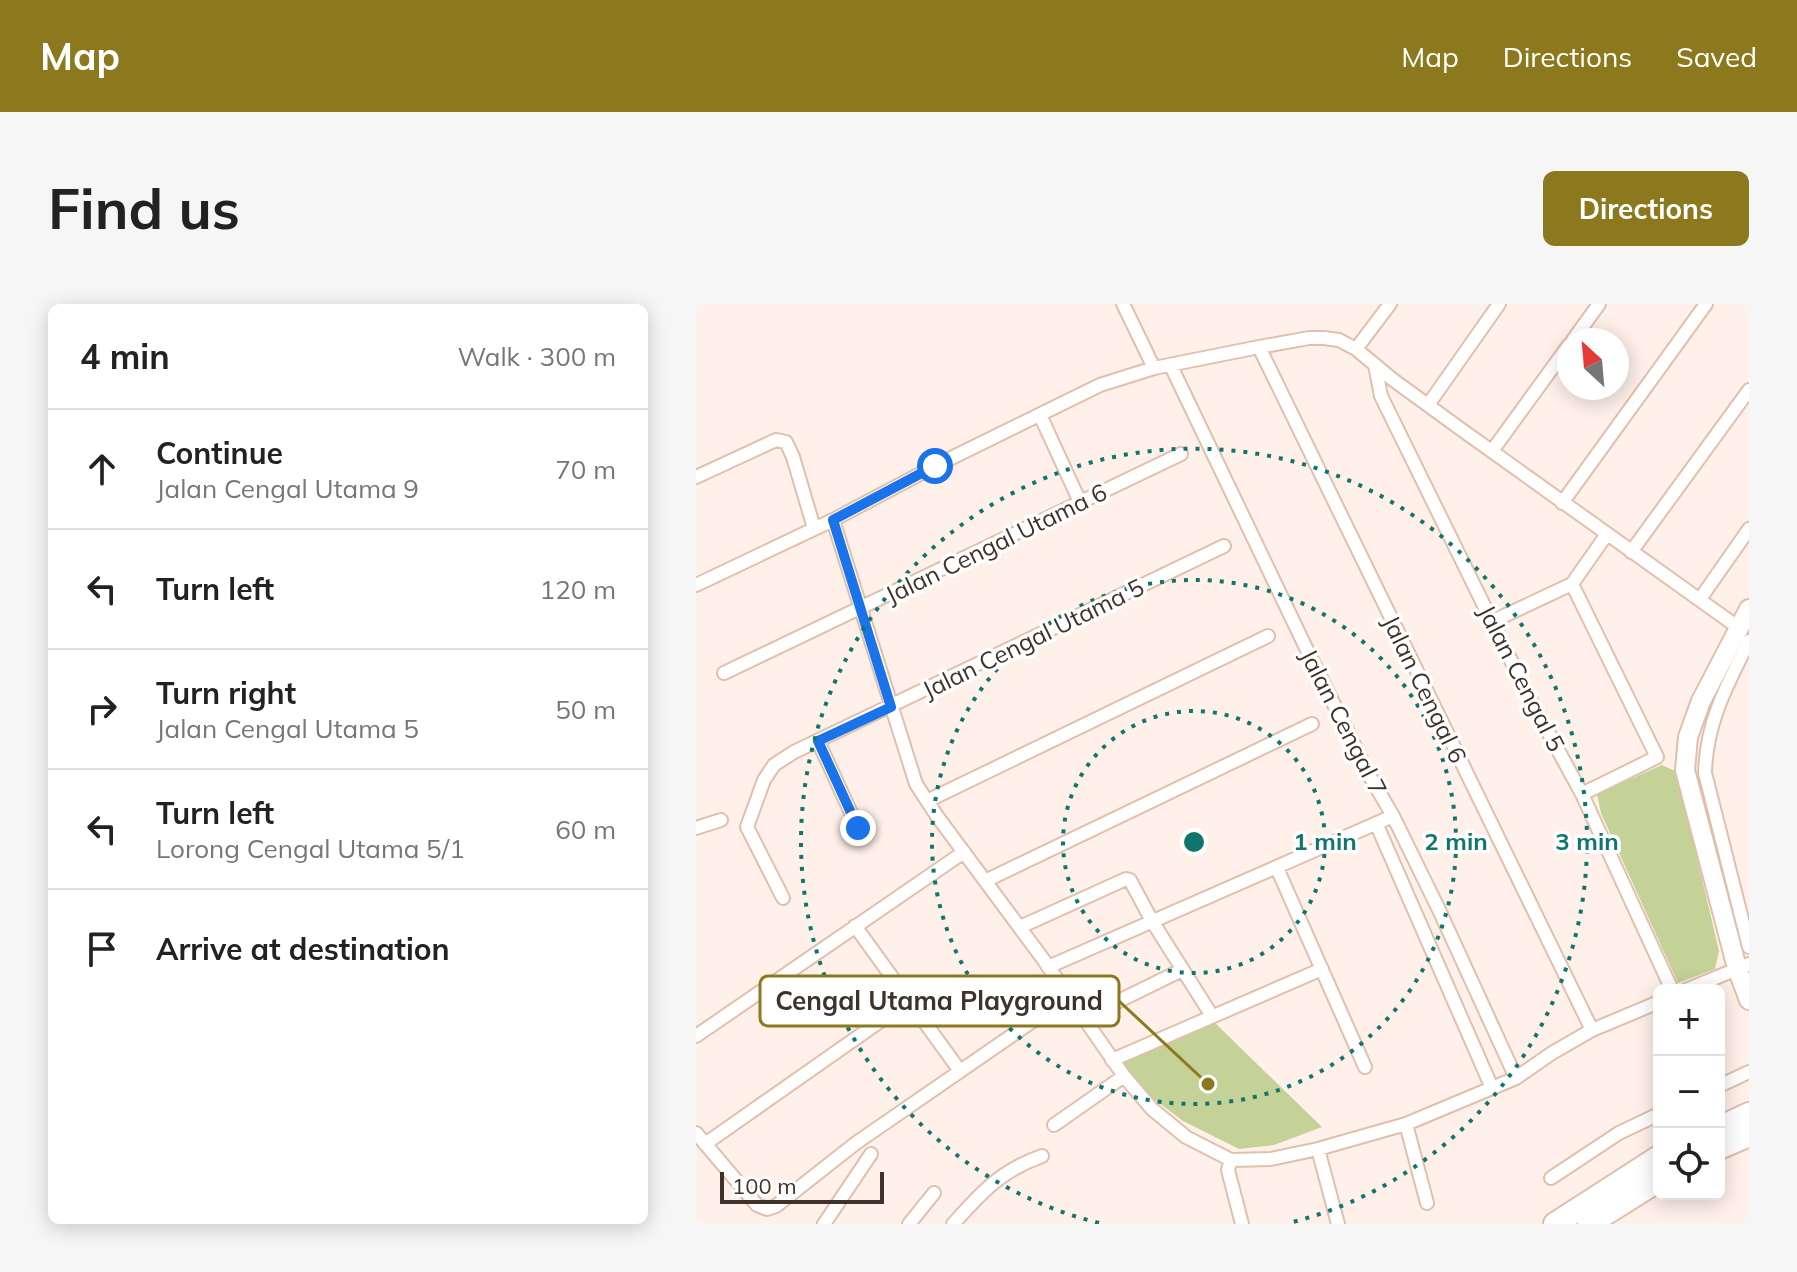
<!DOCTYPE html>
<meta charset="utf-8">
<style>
body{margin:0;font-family:Mulish,sans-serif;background:#f6f6f6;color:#222}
.controls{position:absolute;right:24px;bottom:24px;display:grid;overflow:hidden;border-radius:12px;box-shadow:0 4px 20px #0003}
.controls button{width:72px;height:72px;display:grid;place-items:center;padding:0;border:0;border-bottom:2px solid #e0e0e0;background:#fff;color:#222;font:40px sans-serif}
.compass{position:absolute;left:861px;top:24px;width:72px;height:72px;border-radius:50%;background:#fff;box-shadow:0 4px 20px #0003;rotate:334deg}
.scale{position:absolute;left:24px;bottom:20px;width:164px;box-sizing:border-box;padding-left:8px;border:4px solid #3e322a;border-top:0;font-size:22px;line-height:28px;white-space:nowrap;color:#3e322a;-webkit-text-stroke:6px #fff;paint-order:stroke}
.stop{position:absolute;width:24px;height:24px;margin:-18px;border:6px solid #1a73e8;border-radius:50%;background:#fff}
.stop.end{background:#1a73e8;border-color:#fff;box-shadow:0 2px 8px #0008}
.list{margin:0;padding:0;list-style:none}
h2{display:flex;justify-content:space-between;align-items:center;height:104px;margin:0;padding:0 32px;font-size:34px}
h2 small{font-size:26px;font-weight:400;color:#767676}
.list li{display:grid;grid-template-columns:52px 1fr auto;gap:24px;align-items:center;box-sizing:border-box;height:120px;padding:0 32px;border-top:2px solid #e0e0e0}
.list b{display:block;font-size:30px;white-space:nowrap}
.list p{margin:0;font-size:26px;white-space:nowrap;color:#767676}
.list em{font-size:26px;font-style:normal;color:#767676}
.icon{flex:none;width:44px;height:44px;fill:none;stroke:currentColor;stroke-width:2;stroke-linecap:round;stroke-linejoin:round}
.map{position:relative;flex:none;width:1053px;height:920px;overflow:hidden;border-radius:12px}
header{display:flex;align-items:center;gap:48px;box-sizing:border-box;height:112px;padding:0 40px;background:#8c791e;color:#fff}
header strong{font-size:38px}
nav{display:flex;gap:44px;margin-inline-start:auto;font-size:28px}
.intro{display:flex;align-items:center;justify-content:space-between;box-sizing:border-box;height:192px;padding:0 48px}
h1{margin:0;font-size:56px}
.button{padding:20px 36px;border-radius:12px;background:#8c791e;color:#fff;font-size:28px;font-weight:700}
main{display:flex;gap:48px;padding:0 48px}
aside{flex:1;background:#fff;border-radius:12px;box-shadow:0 4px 20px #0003}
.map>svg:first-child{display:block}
.green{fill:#c4d197}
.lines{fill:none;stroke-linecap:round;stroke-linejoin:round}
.street-casing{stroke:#e0c0ad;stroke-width:16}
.secondary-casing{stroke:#e0c0ad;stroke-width:22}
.highway-casing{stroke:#e0c0ad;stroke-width:26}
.street{stroke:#fff;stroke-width:12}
.secondary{stroke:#fff;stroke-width:18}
.highway{stroke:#fff;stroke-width:22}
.route{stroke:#1a73e8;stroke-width:10}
.ring{fill:none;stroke:#0f766e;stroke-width:4;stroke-dasharray:4 8}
.labels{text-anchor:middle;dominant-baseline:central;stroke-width:7;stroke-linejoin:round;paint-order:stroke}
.street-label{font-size:24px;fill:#3e322a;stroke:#fff}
.centre{fill:#0f766e;stroke:#fff;stroke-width:4}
.ring-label{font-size:24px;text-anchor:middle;font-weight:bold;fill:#0f766e;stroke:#fff;stroke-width:7;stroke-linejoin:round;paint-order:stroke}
.leader{fill:none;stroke:#8c791e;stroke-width:3}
.callout-dot{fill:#8c791e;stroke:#fff;stroke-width:3}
.callout{fill:#fff;stroke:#8c791e;stroke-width:3}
.callout-label{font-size:26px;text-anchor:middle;font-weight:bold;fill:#3e322a}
</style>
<header>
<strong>Map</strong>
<nav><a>Map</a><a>Directions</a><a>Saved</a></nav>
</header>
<div class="intro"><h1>Find us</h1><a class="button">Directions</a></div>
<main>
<aside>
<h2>4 min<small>Walk · 300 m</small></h2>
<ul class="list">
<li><svg class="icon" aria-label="ahead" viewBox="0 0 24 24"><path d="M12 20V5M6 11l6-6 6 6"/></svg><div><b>Continue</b><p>Jalan Cengal Utama 9</p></div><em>70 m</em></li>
<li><svg class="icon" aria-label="left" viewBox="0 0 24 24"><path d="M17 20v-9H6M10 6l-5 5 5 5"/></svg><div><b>Turn left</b></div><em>120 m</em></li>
<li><svg class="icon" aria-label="right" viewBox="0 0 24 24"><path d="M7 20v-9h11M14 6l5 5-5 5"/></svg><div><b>Turn right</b><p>Jalan Cengal Utama 5</p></div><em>50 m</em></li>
<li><svg class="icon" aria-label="left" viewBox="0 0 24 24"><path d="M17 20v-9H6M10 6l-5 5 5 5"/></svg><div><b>Turn left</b><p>Lorong Cengal Utama 5/1</p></div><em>60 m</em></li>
<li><svg class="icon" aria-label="arrive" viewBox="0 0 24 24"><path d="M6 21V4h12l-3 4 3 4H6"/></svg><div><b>Arrive at destination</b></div></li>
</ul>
</aside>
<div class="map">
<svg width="1053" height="920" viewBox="0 0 1053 920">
<rect width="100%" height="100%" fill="#fff1e9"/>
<path class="green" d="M 966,461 L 981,468 L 1023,647 L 1019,665 L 982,679 L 905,509 L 901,490 Z
M 518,718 L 626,823 L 578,841 L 543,845 L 487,817 L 450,789 L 436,771 L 427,756 Z"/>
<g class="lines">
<g class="street-casing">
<path id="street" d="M 427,0 L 458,64
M 877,36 L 903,0
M 563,43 L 896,726
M 660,45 L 694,0
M 679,61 L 685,92 L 833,393 L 886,490 L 976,686
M 475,62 L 611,346 L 672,469 L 697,512 L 744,608 L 820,774
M 732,101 L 803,0
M 344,111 L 384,198
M 796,147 L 873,41
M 0,173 L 80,136 L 90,138 L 97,153 L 118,224
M 866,199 L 1010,0
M 137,216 L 220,480 L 241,512 L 347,655 L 428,772 L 456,805 L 490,833 L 535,856 L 575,855 L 622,845 L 710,820 L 820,774 L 856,749 L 896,726 L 963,698
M 935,248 L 1053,86
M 0,281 L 137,216 L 239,162 L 404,81 L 458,64 L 563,43 L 613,34 L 628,34 L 643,36 L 660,45 L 696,75 L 766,126 L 1043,324
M 1004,295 L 1053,225
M 797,317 L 876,280
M 1053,337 C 1031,381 1010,419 1009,469 L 1053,643
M 28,369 L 485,150
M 122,437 L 162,524
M 886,490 L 961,453 L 876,280 L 911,230
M 231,497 L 572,332
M 680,519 L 796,784
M 0,524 L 25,516
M 581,564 L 669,763
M 289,577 L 616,420
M 87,594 L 51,523 L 68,476 L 78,461 L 98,448 L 528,242
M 159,622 L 264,767
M 324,623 L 430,575 L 434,576 L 456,617 L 516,712
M 352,663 L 697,512
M 990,686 L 1053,660
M 388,714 L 486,666
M 0,732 L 268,548
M 416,756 L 626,665
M 1023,782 L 1053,768
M 710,820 L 731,899
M 358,821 L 428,772
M 0,829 L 61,901 L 71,905 L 80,902 L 160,839 L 373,692
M 9,840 L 213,697
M 622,845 L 642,920
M 535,856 L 532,866 L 546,920
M 855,874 L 923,829 L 963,810
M 128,920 L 175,850
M 213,920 L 238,889
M 257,920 C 286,888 304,867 346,852"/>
</g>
<g class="secondary-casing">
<path id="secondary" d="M 1053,305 L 1005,397 L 992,433 L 989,466 L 1041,664 L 1053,696"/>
</g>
<g class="highway-casing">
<path id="highway" d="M 1023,824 L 1053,810
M 1023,844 L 1053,831
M 859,920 L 963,853
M 893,920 L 963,876"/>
</g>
<use href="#street" class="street"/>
<use href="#secondary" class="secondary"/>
<use href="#highway" class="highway"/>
</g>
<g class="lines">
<path class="route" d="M 162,524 L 122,437 L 195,403 L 137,216 L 239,162"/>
</g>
<g class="ring">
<circle cx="498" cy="538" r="131"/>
<circle cx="498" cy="538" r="262"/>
<path d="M403 919A393 393 0 1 1 593 919"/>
</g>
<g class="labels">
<g class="street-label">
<text transform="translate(300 239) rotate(-26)">Jalan Cengal Utama 6</text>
<text transform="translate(337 334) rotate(-26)">Jalan Cengal Utama 5</text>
<text transform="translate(826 374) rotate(63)">Jalan Cengal 5</text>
<text transform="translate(729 385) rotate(64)">Jalan Cengal 6</text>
<text transform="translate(648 418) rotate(63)">Jalan Cengal 7</text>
</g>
</g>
<circle cx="498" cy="538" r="12" class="centre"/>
<g class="ring-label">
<text x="629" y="546">1 min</text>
<text x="760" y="546">2 min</text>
<text x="891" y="546">3 min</text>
</g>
<path class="leader" d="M512 780L423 697"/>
<circle class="callout-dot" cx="512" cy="780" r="8"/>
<rect class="callout" x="64" y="672" width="359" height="50" rx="8"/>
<g class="callout-label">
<text x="243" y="706">Cengal Utama Playground</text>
</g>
</svg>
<div class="controls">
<button>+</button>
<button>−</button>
<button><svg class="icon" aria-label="locate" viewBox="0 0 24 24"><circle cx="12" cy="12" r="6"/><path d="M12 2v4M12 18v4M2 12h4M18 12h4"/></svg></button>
</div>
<svg class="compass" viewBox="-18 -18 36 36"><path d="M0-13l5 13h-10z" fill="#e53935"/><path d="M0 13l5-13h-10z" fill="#767676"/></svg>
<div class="scale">100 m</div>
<div class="stop" style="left:239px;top:162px"></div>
<div class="stop end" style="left:162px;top:524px"></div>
</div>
</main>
